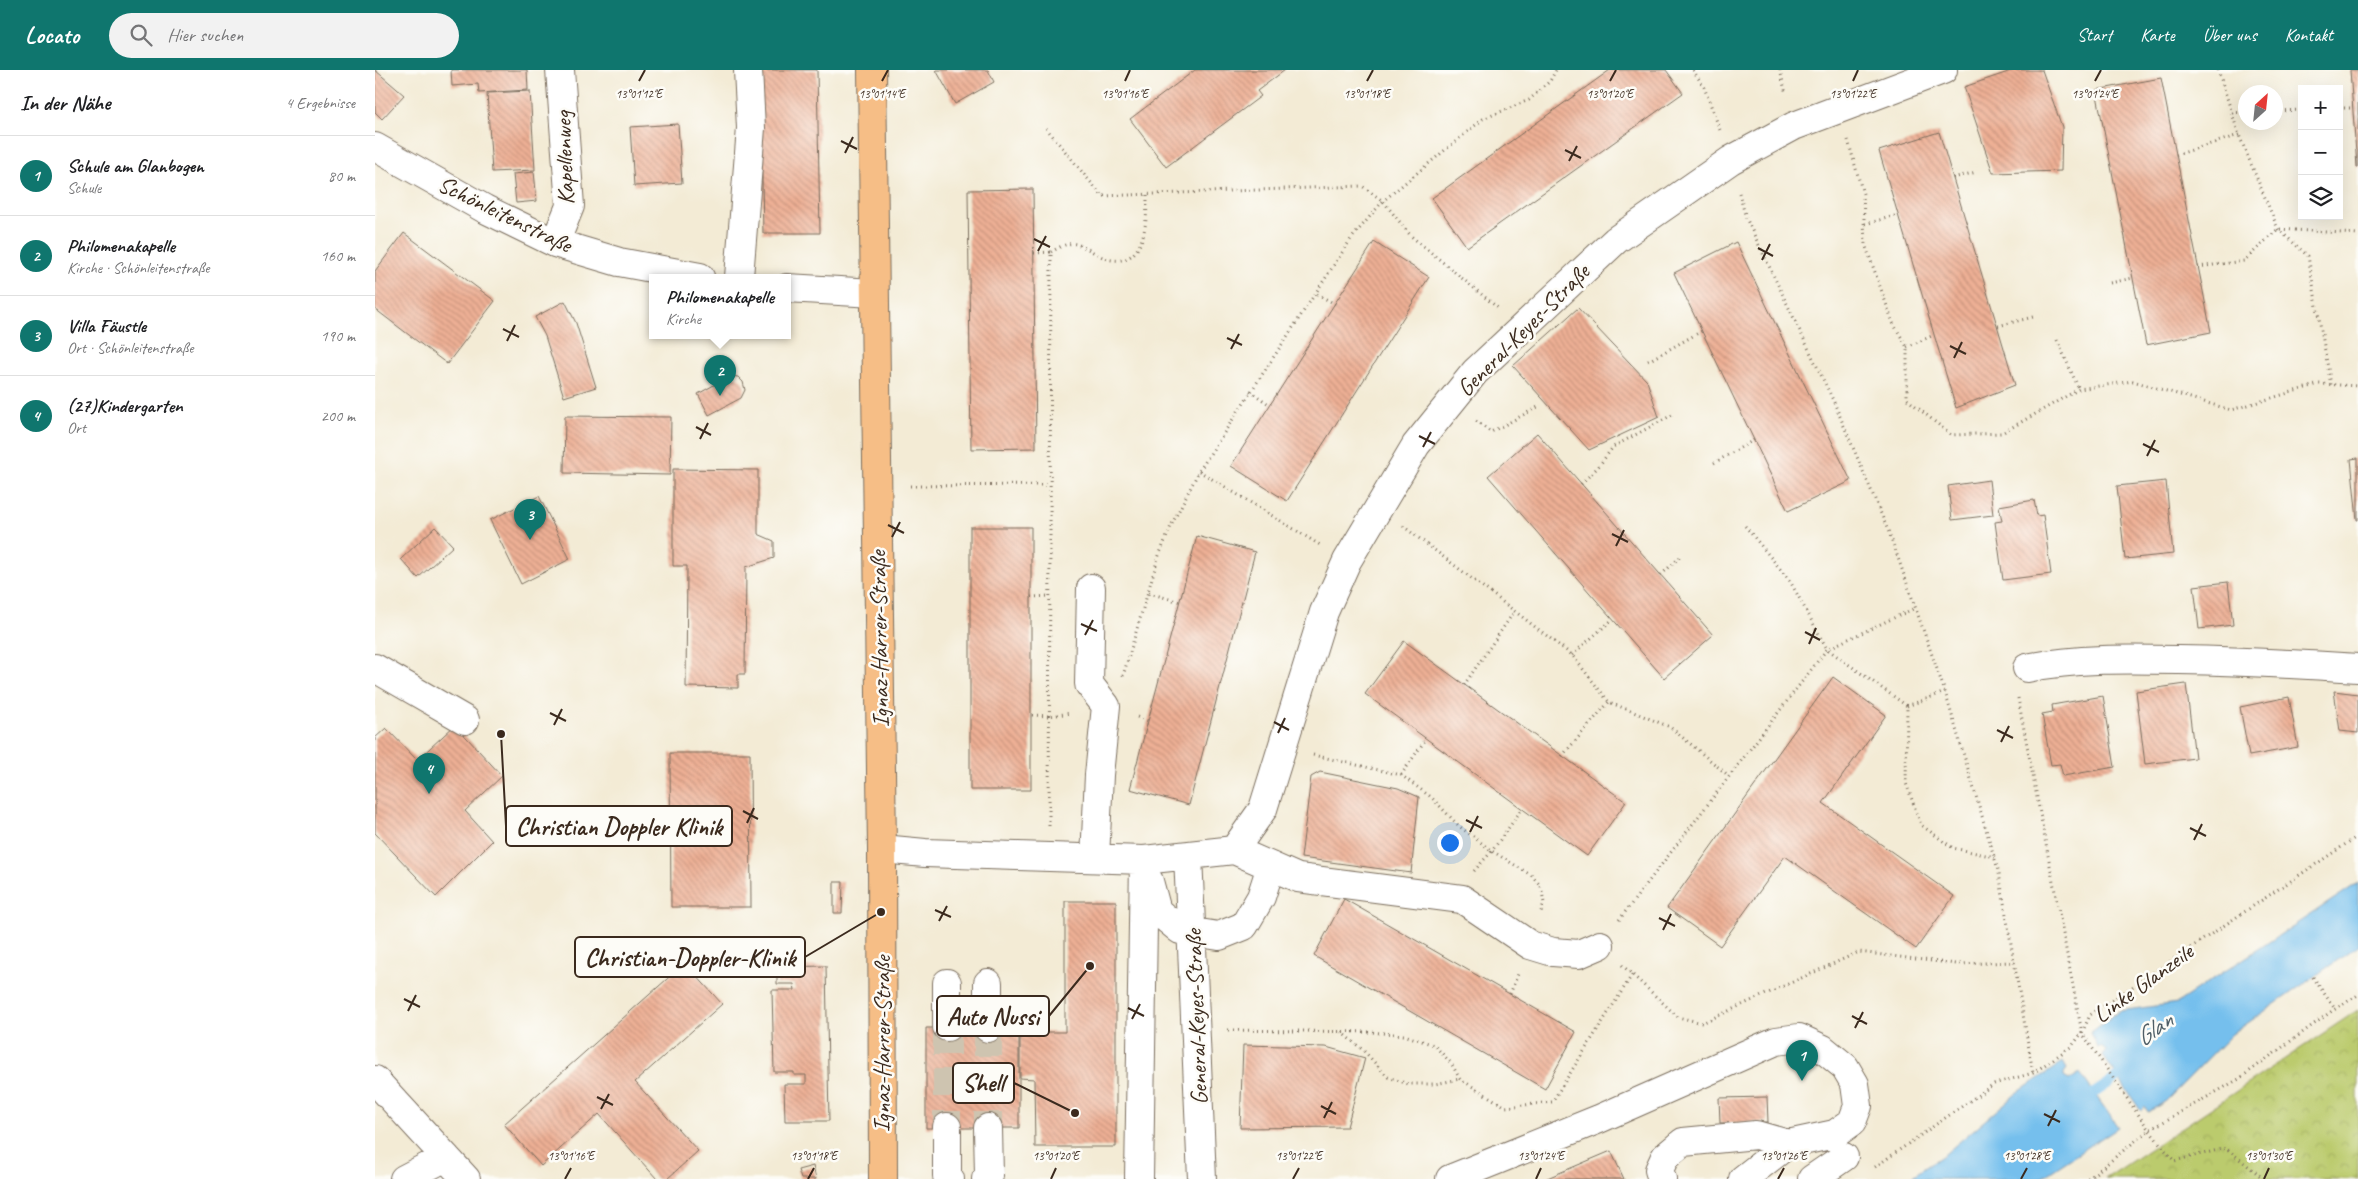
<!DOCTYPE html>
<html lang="de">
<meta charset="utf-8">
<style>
body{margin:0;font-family:Caveat,sans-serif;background:#f2f2f2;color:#202124}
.controls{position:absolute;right:15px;top:15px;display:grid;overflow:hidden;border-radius:0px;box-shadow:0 5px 20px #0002}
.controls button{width:45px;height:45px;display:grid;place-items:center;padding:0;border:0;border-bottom:1px solid #e0e0e0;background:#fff;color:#202124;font:25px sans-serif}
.compass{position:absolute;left:1863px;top:15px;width:45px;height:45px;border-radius:50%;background:#fff;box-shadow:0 5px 20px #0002;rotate:27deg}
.you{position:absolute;left:1074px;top:772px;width:18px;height:18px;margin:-12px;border:4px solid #fff;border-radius:50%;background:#1a73e8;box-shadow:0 0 0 8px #1a73e833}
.badge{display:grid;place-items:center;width:32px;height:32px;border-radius:50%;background:#0f766e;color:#fff;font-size:16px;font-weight:700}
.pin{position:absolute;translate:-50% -41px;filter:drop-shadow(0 1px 2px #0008)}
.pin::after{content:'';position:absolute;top:26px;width:18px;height:15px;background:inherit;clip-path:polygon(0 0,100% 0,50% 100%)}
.popup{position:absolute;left:274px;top:204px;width:142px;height:65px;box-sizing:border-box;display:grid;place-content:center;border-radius:0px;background:#fff;filter:drop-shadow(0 1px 4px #0005);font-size:16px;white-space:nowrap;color:#757577}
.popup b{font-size:19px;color:#202124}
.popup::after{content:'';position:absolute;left:50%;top:100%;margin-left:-10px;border:10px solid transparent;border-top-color:#fff}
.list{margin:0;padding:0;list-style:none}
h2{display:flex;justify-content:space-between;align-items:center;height:65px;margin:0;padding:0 20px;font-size:21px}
h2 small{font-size:16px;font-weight:400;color:#757577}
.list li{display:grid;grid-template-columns:32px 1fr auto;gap:15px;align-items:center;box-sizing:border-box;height:80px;padding:0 20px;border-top:1px solid #e0e0e0}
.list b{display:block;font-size:19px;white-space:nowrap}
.list p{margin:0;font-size:16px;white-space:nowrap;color:#757577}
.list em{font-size:16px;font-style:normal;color:#757577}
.icon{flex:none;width:28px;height:28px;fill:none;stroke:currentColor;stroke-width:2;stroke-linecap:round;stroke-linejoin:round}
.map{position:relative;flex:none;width:1983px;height:1109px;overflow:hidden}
header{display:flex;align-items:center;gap:30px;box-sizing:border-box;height:70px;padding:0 25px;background:#0f766e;color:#fff}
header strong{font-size:24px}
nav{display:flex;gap:28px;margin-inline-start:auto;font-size:18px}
.search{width:350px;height:45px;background:#f2f2f2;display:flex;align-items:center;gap:12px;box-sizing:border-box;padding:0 18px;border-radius:28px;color:#757577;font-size:19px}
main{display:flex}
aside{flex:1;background:#fff}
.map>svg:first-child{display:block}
.park{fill:url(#park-crowns);stroke:#7b7a46}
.water{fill:#74bfed;stroke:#587486}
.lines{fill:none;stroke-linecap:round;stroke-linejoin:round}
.stream{stroke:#74bfed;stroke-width:10}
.building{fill:url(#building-back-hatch)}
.minor-tunnel{stroke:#cec4b0;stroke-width:28;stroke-dasharray:28 14;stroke-linecap:butt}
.minor-casing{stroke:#7b6e5e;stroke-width:30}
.major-casing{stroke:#7b6e5e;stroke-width:30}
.path{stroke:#7b6e5e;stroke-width:3;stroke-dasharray:1 4;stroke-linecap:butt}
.minor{stroke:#fff;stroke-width:28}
.major{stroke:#f6be86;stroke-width:28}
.ticks{fill:none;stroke:#3b2a1e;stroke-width:2}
.labels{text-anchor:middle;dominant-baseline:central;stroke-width:5;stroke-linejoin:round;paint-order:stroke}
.street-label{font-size:24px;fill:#3b2a1e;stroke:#fdfcf7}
.water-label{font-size:25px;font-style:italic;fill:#4f5e66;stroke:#fdfcf7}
.ticks-label{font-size:12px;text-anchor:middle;fill:#3b2a1e;stroke:#fdfcf7;stroke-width:5;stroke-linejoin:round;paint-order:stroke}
.leader{fill:none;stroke:#3b2a1e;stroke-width:2}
.callout-dot{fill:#3b2a1e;stroke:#fdfcf7;stroke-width:2}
.callout{fill:#fdfcf7;stroke:#3b2a1e;stroke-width:2}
.callout-label{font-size:25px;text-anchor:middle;font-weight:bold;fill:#3b2a1e}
</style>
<header>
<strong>Locato</strong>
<div class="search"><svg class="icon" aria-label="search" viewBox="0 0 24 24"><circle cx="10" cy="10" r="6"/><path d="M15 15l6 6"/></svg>Hier suchen</div>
<nav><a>Start</a><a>Karte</a><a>Über uns</a><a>Kontakt</a></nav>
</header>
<main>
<aside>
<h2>In der Nähe<small>4 Ergebnisse</small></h2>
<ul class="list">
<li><span class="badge">1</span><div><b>Schule am Glanbogen</b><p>Schule</p></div><em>80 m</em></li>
<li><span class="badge">2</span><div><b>Philomenakapelle</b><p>Kirche · Schönleitenstraße</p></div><em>160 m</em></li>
<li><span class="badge">3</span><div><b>Villa Fäustle</b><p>Ort · Schönleitenstraße</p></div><em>190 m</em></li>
<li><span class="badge">4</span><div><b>(27)Kindergarten</b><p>Ort</p></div><em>200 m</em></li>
</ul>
</aside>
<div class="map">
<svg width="1983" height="1109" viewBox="0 0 1983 1109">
<defs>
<pattern id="park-crowns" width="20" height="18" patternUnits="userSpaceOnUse" patternTransform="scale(1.25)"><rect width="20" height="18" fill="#bbcb6d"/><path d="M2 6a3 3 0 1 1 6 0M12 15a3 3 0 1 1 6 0" fill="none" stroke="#a2ae5e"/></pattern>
<pattern id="building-back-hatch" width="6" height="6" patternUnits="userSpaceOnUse" patternTransform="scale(1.25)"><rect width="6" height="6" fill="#eeb095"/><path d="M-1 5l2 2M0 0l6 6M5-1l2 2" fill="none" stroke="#c28f79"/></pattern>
</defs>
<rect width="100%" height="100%" fill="#fdfcf7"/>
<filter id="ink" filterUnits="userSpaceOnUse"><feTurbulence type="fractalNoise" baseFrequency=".02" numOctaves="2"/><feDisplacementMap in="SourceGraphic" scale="10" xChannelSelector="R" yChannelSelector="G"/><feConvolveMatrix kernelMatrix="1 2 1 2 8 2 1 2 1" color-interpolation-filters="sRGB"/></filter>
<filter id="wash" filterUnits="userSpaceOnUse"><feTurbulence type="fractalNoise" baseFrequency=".0096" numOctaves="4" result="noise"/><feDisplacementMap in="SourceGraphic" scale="20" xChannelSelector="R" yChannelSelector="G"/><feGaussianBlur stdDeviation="1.12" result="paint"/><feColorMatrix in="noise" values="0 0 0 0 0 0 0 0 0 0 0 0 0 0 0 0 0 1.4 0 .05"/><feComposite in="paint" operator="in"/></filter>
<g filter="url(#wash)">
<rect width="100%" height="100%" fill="#f3ebd5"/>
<path class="park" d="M 1983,940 L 1983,1109 L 1730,1109 Z"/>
<path class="water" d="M 1983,813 L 1983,876 L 1857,964 L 1791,1031 L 1773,1042 L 1770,1037 L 1766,1041 L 1728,986 L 1731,980 L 1726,976 L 1723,978 L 1715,963 L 1744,941 L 1802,933 Z
M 1688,992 L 1692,999 L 1689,1003 L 1689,1007 L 1694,1010 L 1705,1003 L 1743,1057 L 1665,1109 L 1533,1109 L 1570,1084 L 1642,1023 Z"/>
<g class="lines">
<path class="stream" d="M 1709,1030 L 1753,1000"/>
</g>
<g id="blocks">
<path class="building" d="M 0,0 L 29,25 L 7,49 L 0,42 Z
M 76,0 L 152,0 L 153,20 L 104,23 L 103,14 L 77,16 Z
M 385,0 L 442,0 L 445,163 L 388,163 Z
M 561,0 L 613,0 L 619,12 L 580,34 Z
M 820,0 L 910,0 L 882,21 L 886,26 L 791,97 L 755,49 Z
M 1235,0 L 1291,0 L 1308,23 L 1092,177 L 1057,128 Z
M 1639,0 L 1667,0 L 1687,57 L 1686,101 L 1618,103 L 1589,17 Z
M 1975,0 L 1983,0 L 1983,97 L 1982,97 Z
M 1786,8 L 1836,262 L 1771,275 L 1721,20 Z
M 155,21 L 160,100 L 117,102 L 112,23 Z
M 303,54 L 307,113 L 259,116 L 255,57 Z
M 1564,62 L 1640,315 L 1581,338 L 1504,81 Z
M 159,102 L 162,131 L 141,133 L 138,104 Z
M 658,119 L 661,378 L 596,379 L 593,120 Z
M 29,163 L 120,231 L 72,294 L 0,239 L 0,201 Z
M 999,172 L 1054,207 L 912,431 L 856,396 Z
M 1361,172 L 1476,411 L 1413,441 L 1299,203 Z
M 190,231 L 201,253 L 221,317 L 189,327 L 170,266 L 160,247 Z
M 1203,238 L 1272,311 L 1284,347 L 1214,380 L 1138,296 Z
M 355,306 L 363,307 L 368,312 L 370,320 L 366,328 L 334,345 L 323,324 Z
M 190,346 L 296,347 L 295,405 L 189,403 Z
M 1162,363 L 1338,565 L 1289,608 L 1113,406 Z
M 1983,388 L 1983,450 L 1982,450 L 1976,389 Z
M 298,399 L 383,400 L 383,464 L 399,471 L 399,488 L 371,497 L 370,604 L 363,604 L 363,618 L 311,617 L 312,496 L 298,496 Z
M 1614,410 L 1618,445 L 1577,450 L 1573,416 Z
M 1791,411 L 1798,484 L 1750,489 L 1742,416 Z
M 164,426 L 195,489 L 146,514 L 115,450 Z
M 1659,430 L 1662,446 L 1668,445 L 1676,504 L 1628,510 L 1620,452 L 1627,451 L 1624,436 Z
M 60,457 L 78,476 L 43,508 L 26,489 Z
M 595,457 L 656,457 L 656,720 L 595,720 Z
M 822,466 L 880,482 L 814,735 L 755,719 Z
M 1853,512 L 1858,555 L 1824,559 L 1819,516 Z
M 1029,571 L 1251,732 L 1212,786 L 990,624 Z
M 1458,607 L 1511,645 L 1448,733 L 1579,826 L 1541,879 L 1410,786 L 1345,876 L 1292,838 Z
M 1811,614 L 1820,688 L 1770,694 L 1761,621 Z
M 1959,621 L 1983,624 L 1983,663 L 1965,661 Z
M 1728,626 L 1740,697 L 1688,706 L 1685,694 L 1676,695 L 1667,644 L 1678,642 L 1677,635 Z
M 1914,627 L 1923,677 L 1874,686 L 1865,637 Z
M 80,655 L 127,706 L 90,741 L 117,771 L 61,827 L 0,763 L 0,668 L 11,658 L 42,690 Z
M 295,683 L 375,683 L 376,837 L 296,837 Z
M 945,702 L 1023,718 L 1044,727 L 1036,803 L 926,788 L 936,707 Z
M 459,812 L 468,812 L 467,843 L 459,843 Z
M 969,829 L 1201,962 L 1170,1019 L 939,886 Z
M 690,831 L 741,831 L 741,1077 L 660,1077 L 659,1009 L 645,1008 L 645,962 L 690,962 Z
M 310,893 L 347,934 L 260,1012 L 323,1081 L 292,1109 L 282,1109 L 224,1044 L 166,1096 L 129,1054 Z
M 451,896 L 454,1051 L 410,1051 L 409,1014 L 431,1014 L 431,1005 L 419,1005 L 419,1002 L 399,1002 L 397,920 L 420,920 L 419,914 L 402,914 L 402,897 Z
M 551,958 L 644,958 L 644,1058 L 551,1058 Z
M 868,975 L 951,977 L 990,988 L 972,1057 L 865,1058 Z
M 1392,1027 L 1393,1052 L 1345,1053 L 1344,1028 Z
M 1236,1081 L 1249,1109 L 1170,1109 Z
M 438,1096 L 441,1109 L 426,1109 L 423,1100 Z"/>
</g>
</g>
<g filter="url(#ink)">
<use href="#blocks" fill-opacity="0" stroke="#7b6e5e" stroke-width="1"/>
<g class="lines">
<path class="minor-tunnel" d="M 572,957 L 572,1057
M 613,958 L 613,1058"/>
<g class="minor-casing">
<path id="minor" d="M 0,77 L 110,139 L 180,173 L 244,192 L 325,207
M 180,173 L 195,136 L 185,0
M 364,207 L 376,58 L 373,0
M 412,218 L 499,223
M 716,518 L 714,614 L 731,636 L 724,705 L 720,788
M 0,598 L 90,650
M 1652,598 C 1702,588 1753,589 1804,590 C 1864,591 1923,594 1983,598
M 507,779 L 550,783 L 769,790 L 859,780 L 888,739 L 949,542 L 972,491 L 1041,375 L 1100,302 L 1241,170 L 1356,90 L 1419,56 L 1568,0
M 859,780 L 923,808 L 1087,829 L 1155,875 L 1178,882 L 1204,884 L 1225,875
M 813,785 L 827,1109
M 774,811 L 782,841 L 805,860 L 844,866 L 869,856 L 886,827 L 896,796
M 572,913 L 572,957
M 613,958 L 613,913
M 0,1010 L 91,1109
M 572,1057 L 572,1106 L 575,1109
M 29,1109 L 71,1087
M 611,1109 L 614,1106 L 613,1058
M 764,1109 L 769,790
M 1075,1109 L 1224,1049 L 1401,971 L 1424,968 L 1448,979 L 1470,997 L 1480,1014 L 1483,1036 L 1477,1052 L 1460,1064 L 1413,1074 L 1368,1109
M 1287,1109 L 1284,1100 L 1290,1087 L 1308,1072 L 1381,1065 L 1413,1074
M 1437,1109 L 1469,1087"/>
</g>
<g class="major-casing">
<path id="major" d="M 497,0 L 507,779 L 508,1109"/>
</g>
<path class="path" d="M 1318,0 L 1329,17 L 1345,60
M 1405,0 L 1411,24
M 1843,0 L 1864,65 L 1903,159 L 1933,186 L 1956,315
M 1964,38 L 1978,38
M 1900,41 L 1927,40
M 1857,43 L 1870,42
M 671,58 L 727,126 L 987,116 L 1008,131 L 1036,166 L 1123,238
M 1473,70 L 1488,124 L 1490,174 L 1518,253 L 1532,277 L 1532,329 L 1576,365 L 1627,363 L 1704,319 L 1758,311 L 1856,340 L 1944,314 L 1983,316
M 1801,85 L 1864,65
M 1578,108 L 1601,102
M 1364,123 L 1371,148 L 1458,330 L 1515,465 L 1570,622 L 1624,803 L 1658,1003
M 1490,154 L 1523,145
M 676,182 C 683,178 692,172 701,174 C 713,177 724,188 737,190 C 772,195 772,146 772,124
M 659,183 L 676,182 L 674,756
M 1823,197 L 1869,191 L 1903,159 L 1983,164
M 1735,213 L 1758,208
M 942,224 L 960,234
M 1623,256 L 1658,247
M 1682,270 L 1704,319
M 1532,277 L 1559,265
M 1273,291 L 1327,261
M 875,321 L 895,335
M 1101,351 L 1116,362 L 1165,336
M 1339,393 L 1379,370
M 824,401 L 945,475
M 1206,414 L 1223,397 L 1238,377 L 1299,344
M 535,416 L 674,415
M 1028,456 L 1197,585 L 1234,632 L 1295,657 L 1354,706
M 1370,456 L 1415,511 L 1452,579 L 1532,636 L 1531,713 L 1546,755 L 1578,778 L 1620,787
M 1286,505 L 1305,487
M 774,523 L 805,532
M 656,527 L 674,526
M 1197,585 L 1238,549
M 748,606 L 783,488 L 796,456 L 824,401 L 976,169 L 1008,131 L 1108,49 L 1154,30 L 1175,11 L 1181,0
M 1089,615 L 1139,542
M 1643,628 L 1707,963 L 1774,1060 L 1799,1091 L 1851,1078 L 1889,1109
M 1532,636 L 1570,622
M 657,645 L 674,646 L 696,643
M 762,647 L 774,651
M 938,685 L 1026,705 L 1056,727 L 1084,756 L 1117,781 L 1156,805 L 1166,816 L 1169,833 L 1165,844
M 1187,686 L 1234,632
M 1026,705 L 1051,669
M 1099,801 L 1117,781 L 1147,739
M 1244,850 L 1452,579 L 1540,538
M 1247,895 L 1303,947 L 1327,953 L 1484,882 L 1581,894 L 1640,892
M 1938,907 L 1960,939
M 1135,924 L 1143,904
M 853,960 L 996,962 L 1029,965 L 1059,975 L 1076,993 L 1085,1009 L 1131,1037 L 1177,1032 L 1257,905
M 966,962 L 988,980 L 1013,1007 L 1033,1014 L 1060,1014 L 1085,1009
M 1500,1097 L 1619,1014 L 1658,1003 L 1697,976 L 1707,963 L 1715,945 L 1983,766
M 1713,1109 L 1774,1060 L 1864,1009 L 1957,941 L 1983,925"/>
<use href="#minor" class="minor"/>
<use href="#major" class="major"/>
</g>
</g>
<path class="ticks" d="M 264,11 L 270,0M 507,11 L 513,0M 750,11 L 755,0M 992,11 L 998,0M 1235,11 L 1241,0M 1478,11 L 1483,0M 1720,11 L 1726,0M 466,71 L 482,79M 1190,80 L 1206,88M 470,83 L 478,67M 1194,91 L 1202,76M 659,169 L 675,177M 1383,178 L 1398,186M 663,181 L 671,166M 1387,190 L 1395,174M 128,259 L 144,267M 852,268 L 867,275M 132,271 L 140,255M 1575,276 L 1591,284M 856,279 L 864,264M 1579,288 L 1587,272M 321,357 L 336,365M 1044,366 L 1060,374M 325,369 L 333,353M 1768,374 L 1784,382M 1048,377 L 1056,362M 1772,386 L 1780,370M 513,455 L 529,463M 1237,464 L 1253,472M 517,467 L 525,452M 1241,476 L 1249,460M 706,554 L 722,561M 1430,562 L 1445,570M 710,565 L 718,550M 1434,574 L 1441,558M 175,643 L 191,651M 899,652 L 914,660M 179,655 L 187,639M 1622,660 L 1638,668M 903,663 L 910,648M 1626,672 L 1634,656M 368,741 L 383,749M 1091,750 L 1107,758M 372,753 L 379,738M 1815,758 L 1831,766M 1095,762 L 1103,746M 1819,770 L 1827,754M 560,840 L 576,847M 1284,848 L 1300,856M 564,851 L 572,836M 1288,860 L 1296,844M 29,929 L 45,937M 753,938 L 769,946M 33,941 L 41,925M 1477,946 L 1492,954M 757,949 L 765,934M 1480,958 L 1488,942M 222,1027 L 238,1035M 946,1036 L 961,1044M 226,1039 L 234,1024M 1669,1044 L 1685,1052M 949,1048 L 957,1032M 1673,1056 L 1681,1040M 190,1109 L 196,1098M 433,1109 L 439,1098M 676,1109 L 681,1098M 918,1109 L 924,1098M 1161,1109 L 1166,1098M 1403,1109 L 1409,1098M 1646,1109 L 1652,1098M 1889,1109 L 1894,1098"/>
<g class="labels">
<g class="street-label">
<text transform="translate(189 88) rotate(-92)">Kapellenweg</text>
<text transform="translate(130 144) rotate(26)">Schönleitenstraße</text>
<text transform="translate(1148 260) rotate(-45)">General-Keyes-Straße</text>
<text transform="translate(504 569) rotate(-91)">Ignaz-Harrer-Straße</text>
<text transform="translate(1768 913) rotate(-36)">Linke Glanzeile</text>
<text transform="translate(821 947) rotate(-92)">General-Keyes-Straße</text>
<text transform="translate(507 974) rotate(-90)">Ignaz-Harrer-Straße</text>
</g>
<g class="water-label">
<text transform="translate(1779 959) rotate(-35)">Glan</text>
</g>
</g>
<g class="ticks-label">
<text x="264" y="28">13°01'12"E</text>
<text x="507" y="28">13°01'14"E</text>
<text x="750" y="28">13°01'16"E</text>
<text x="992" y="28">13°01'18"E</text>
<text x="1235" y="28">13°01'20"E</text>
<text x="1478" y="28">13°01'22"E</text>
<text x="1720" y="28">13°01'24"E</text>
<text x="196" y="1090">13°01'16"E</text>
<text x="439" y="1090">13°01'18"E</text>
<text x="681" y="1090">13°01'20"E</text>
<text x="924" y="1090">13°01'22"E</text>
<text x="1166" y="1090">13°01'24"E</text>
<text x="1409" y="1090">13°01'26"E</text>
<text x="1652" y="1090">13°01'28"E</text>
<text x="1894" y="1090">13°01'30"E</text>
</g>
<path class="leader" d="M126 664L131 756M506 842L430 887M715 896L674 946M700 1043L639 1013"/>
<g class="callout-dot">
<circle cx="126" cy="664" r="5"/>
<circle cx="506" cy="842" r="5"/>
<circle cx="715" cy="896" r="5"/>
<circle cx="700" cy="1043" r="5"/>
</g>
<g class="callout">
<rect x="131" y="736" width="226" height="40" rx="5"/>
<rect x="200" y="867" width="230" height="40" rx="5"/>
<rect x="562" y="926" width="112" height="40" rx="5"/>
<rect x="578" y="993" width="61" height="40" rx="5"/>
</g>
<g class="callout-label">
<text x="244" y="765">Christian Doppler Klinik</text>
<text x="315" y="896">Christian-Doppler-Klinik</text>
<text x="618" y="955">Auto Nussi</text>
<text x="608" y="1021">Shell</text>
</g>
</svg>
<div class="controls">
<button>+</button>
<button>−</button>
<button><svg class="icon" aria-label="layers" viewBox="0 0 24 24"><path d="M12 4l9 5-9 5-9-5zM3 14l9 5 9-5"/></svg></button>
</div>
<svg class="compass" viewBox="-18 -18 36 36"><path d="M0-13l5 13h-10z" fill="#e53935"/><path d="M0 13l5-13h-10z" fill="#757577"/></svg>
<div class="you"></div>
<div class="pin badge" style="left:1427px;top:1011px">1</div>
<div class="pin badge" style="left:345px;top:326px">2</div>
<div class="popup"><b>Philomenakapelle</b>Kirche</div>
<div class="pin badge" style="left:155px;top:470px">3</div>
<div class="pin badge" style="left:54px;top:724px">4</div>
</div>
</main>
